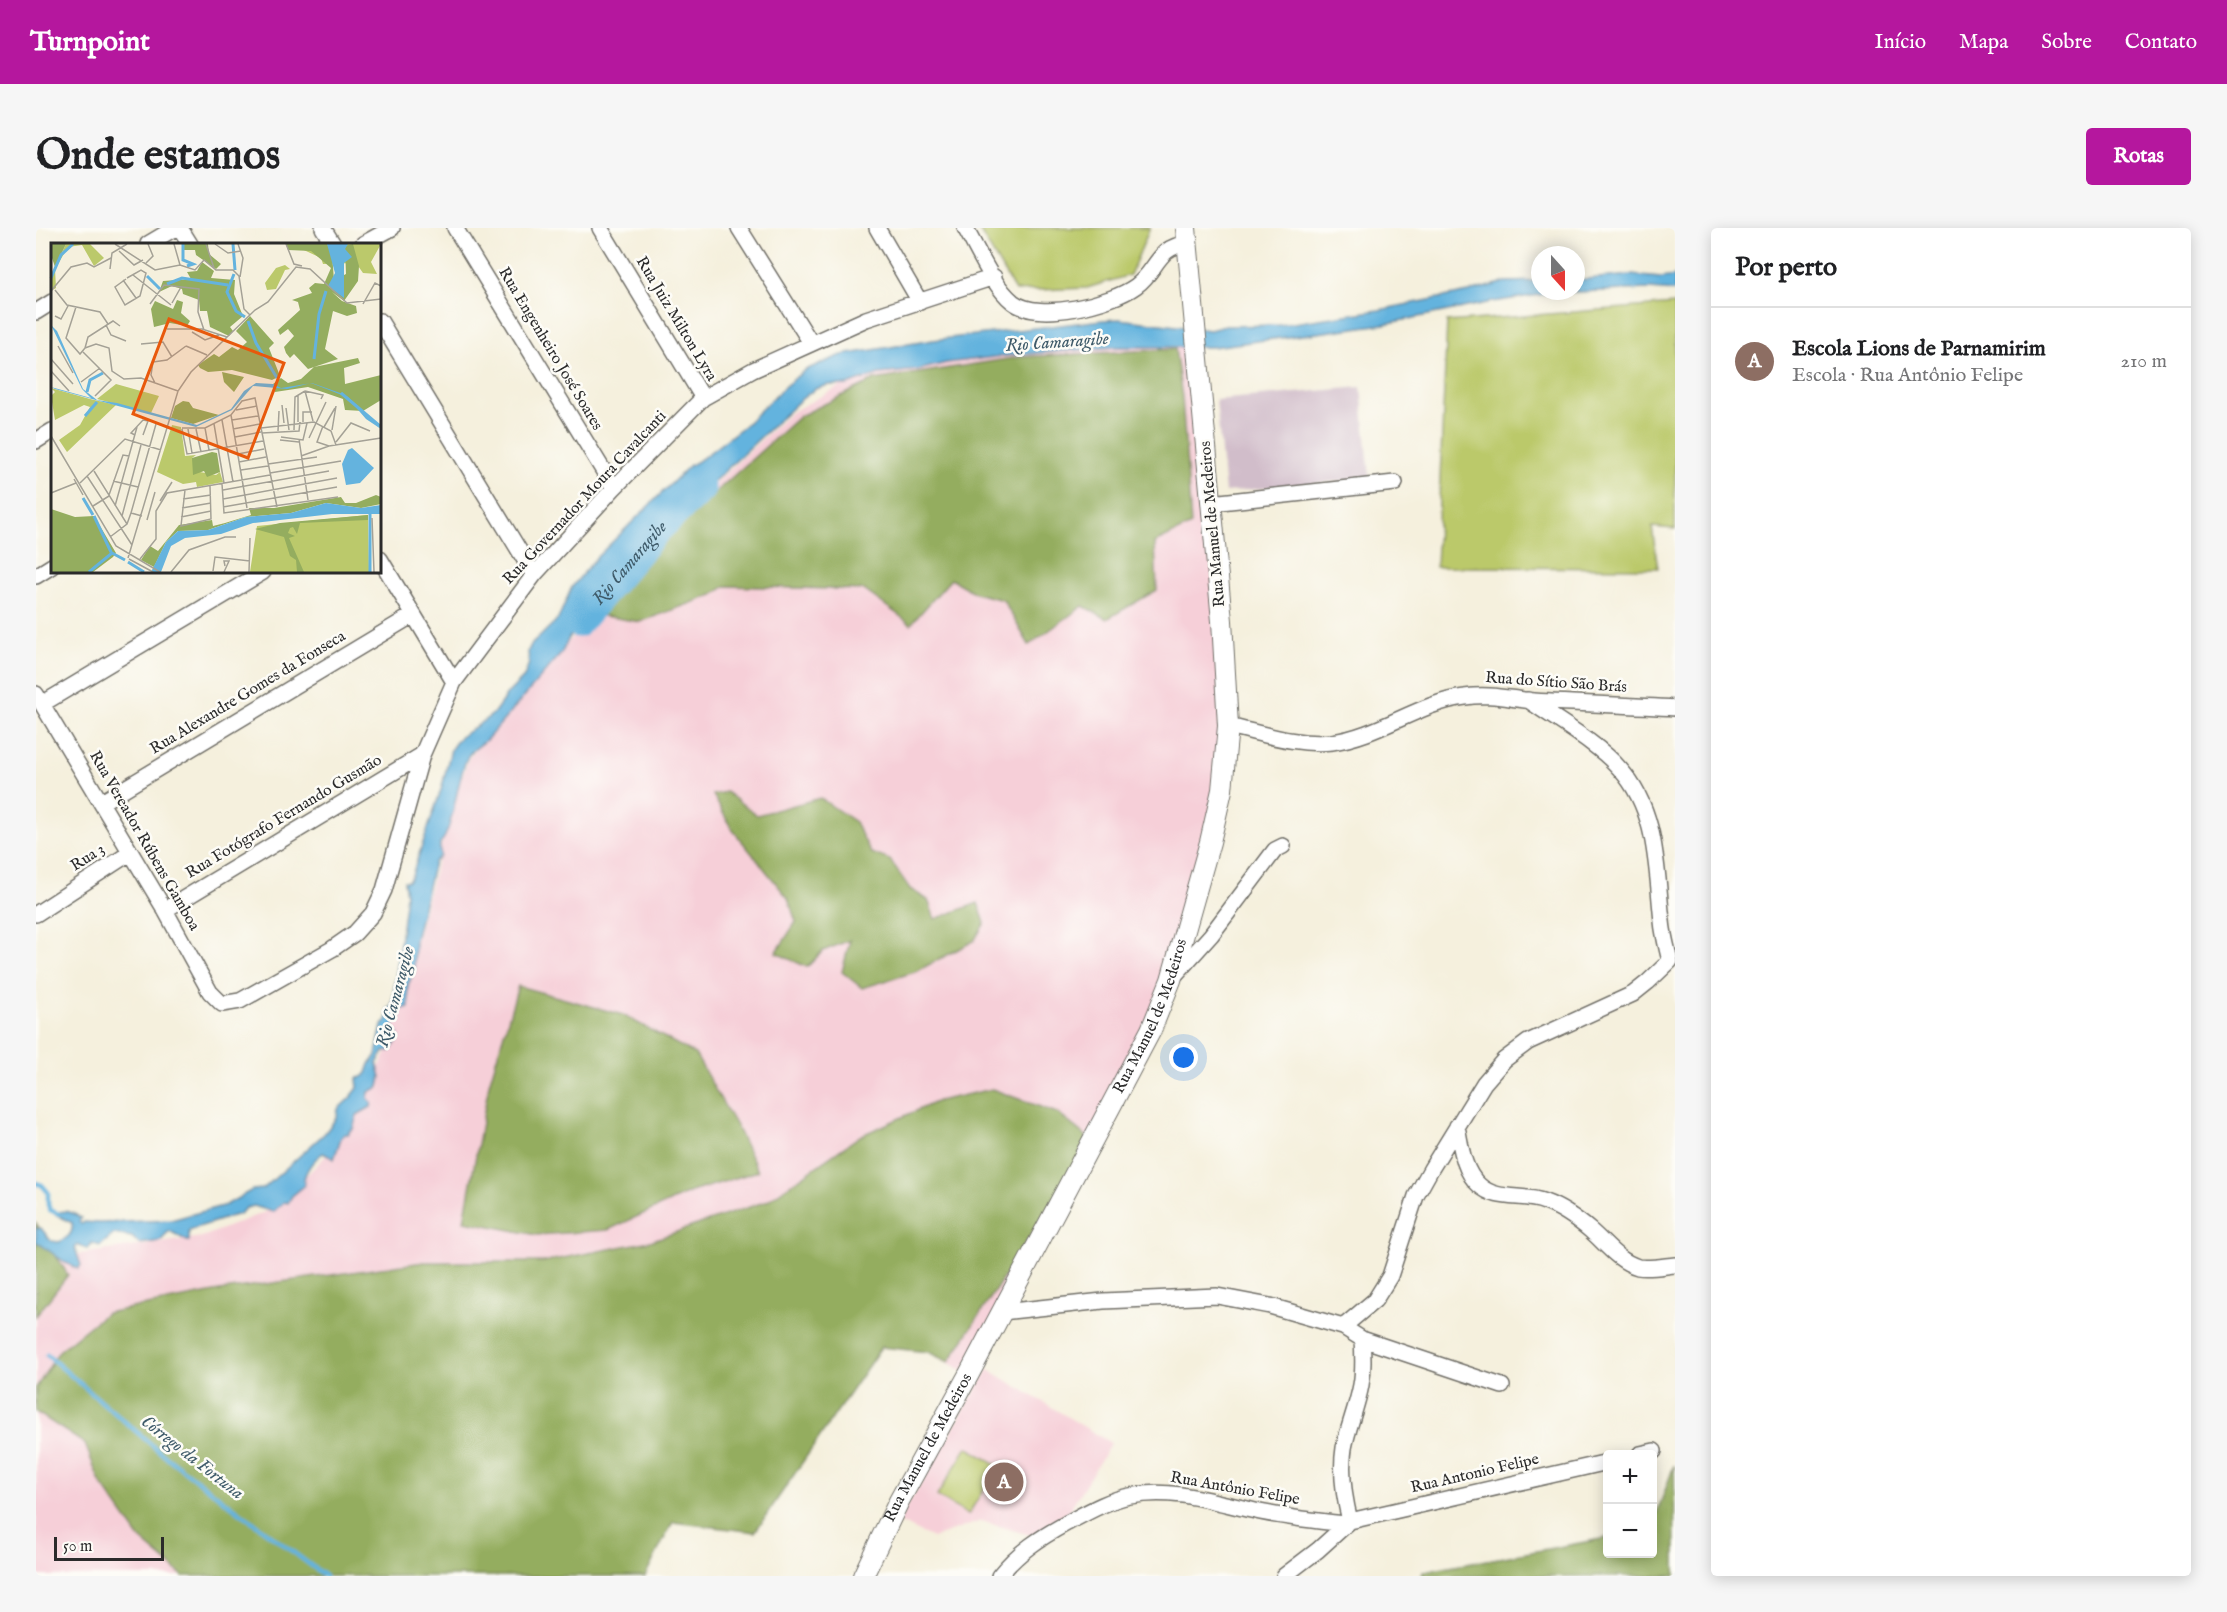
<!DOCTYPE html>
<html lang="pt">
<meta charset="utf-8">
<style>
body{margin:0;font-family:"IM FELL English",serif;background:#f6f6f6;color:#202124}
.controls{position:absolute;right:18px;bottom:18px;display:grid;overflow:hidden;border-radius:6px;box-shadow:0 3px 15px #0003}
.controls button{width:54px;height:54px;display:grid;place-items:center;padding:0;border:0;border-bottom:2px solid #e0e0e0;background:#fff;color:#202124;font:30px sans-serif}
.compass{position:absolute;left:1495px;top:18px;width:54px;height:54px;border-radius:50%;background:#fff;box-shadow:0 3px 15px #0003;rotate:159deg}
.scale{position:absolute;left:18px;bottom:15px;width:110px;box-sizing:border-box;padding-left:6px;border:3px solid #2b2b2b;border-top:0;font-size:16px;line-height:21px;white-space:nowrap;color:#2b2b2b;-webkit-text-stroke:4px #fdfcf7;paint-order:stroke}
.you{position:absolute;left:1148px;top:830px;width:21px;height:21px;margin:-15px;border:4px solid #fff;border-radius:50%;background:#1a73e8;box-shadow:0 0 0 9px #1a73e833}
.badge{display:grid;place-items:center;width:39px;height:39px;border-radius:50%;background:#b5179e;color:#fff;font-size:20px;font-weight:700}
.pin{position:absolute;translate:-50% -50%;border:3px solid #fff;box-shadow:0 2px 6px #0006}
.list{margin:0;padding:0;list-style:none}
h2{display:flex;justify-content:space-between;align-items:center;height:78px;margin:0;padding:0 24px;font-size:26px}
h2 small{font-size:20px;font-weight:400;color:#757577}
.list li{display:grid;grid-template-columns:39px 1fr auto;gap:18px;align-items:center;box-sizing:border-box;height:108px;padding:0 24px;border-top:2px solid #e0e0e0}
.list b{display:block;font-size:22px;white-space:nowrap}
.list p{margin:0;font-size:20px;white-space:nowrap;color:#757577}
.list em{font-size:20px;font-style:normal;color:#757577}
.map{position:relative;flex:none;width:1639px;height:1348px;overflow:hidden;border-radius:6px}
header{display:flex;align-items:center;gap:36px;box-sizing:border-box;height:84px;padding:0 30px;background:#b5179e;color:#fff}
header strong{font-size:28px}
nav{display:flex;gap:33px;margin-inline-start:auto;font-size:21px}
.intro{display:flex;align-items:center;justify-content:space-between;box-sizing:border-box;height:144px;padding:0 36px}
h1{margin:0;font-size:42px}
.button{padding:15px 27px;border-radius:6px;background:#b5179e;color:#fff;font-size:21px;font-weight:700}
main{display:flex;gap:36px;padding:0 36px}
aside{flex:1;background:#fff;border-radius:6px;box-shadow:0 3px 15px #0003}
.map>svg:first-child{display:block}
.built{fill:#f6cfd8}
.industrial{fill:#d1bdca}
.green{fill:#bbc96b;stroke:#737a4b;stroke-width:1.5}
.forest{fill:#94ad5f;stroke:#606c45;stroke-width:1.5}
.water{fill:#64b3de;stroke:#486f84;stroke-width:1.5}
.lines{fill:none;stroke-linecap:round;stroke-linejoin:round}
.stream{stroke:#64b3de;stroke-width:4.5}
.river{stroke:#64b3de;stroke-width:27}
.minor-casing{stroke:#727069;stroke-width:18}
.major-casing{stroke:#727069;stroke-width:22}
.minor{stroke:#fff;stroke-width:15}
.major{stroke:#fff;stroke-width:20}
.labels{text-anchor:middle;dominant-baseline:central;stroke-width:5;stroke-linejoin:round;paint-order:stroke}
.street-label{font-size:16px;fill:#2b2b2b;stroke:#fdfcf7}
.water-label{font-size:18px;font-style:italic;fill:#3f5b6a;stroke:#fdfcf7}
.inset-river{fill:none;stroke:#64b3de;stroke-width:3}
.inset-road{fill:none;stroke:#a4a196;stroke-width:1.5}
.view{fill:#e8590c;fill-opacity:0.15;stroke:#e8590c;stroke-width:3}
.inset-edge{fill:none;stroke:#2b2b2b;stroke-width:3}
</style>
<header>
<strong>Turnpoint</strong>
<nav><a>Início</a><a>Mapa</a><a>Sobre</a><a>Contato</a></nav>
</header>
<div class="intro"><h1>Onde estamos</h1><a class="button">Rotas</a></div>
<main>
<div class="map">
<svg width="1639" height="1348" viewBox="0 0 1639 1348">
<rect width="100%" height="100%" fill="#fdfcf7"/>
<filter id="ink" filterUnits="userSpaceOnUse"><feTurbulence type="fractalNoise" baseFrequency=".0167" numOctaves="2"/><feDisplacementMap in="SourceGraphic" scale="12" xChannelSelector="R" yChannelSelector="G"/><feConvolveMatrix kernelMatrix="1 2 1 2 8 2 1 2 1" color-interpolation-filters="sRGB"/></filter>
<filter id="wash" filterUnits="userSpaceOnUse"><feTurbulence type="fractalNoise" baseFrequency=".008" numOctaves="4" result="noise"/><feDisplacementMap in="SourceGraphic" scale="24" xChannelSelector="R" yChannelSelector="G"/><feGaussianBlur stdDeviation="1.35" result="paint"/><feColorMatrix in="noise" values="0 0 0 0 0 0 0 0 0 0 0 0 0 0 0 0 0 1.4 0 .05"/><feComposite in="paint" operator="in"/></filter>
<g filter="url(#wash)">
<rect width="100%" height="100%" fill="#f5f0dd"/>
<path class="built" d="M 1153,111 L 1186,393 L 1184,501 L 1174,614 L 1135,752 L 933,1146 L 892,1124 L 845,1119 L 719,1304 L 637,1294 L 609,1348 L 0,1348 L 0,1032 L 166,1009 L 236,981 L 299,919 L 350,826 L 414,584 L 433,529 L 625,306 L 754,185 L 832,143 L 979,119 Z
M 952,1141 L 1075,1215 L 1024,1297 L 997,1308 L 945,1293 L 897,1310 L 862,1294 Z"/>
<path class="industrial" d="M 1325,159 L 1334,250 L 1189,264 L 1180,172 Z"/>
<path class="green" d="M 942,0 L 1114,0 L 1094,47 L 1051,60 L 979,63 Z
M 1639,76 L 1639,301 L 1616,299 L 1622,340 L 1400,339 L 1411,94 Z
M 931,1219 L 962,1238 L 932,1287 L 901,1268 Z"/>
<path class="forest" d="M 1139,121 L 1146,169 L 1155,297 L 1119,315 L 1121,362 L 1071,391 L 1047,378 L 993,417 L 967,372 L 939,365 L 915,351 L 875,396 L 828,362 L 690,358 L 677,367 L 604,394 L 562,387 L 609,332 L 664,278 L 764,188 L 838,152 L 984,129 Z
M 690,564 L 721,587 L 784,570 L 819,594 L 835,625 L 854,632 L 874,661 L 892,672 L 899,691 L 942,675 L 949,695 L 938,713 L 879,744 L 826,760 L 806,744 L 814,712 L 787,723 L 771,739 L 740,725 L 760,694 L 752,670 L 696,601 L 677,567 Z
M 482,758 L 587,787 L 659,826 L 700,898 L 722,943 L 655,964 L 572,1002 L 501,1007 L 428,993 L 453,856 Z
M 956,861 L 1021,885 L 1056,913 L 913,1134 L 892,1124 L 845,1119 L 719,1304 L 637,1294 L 609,1348 L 147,1348 L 104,1311 L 64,1254 L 49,1216 L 0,1184 L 0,1160 L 23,1123 L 70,1085 L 194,1061 L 388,1034 L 507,1034 L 614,1013 L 731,973 L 824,908 L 902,873 Z
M 0,995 L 32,1047 L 0,1088 Z
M 1638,1237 L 1639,1348 L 1386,1348 L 1387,1344 L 1571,1310 L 1572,1326 L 1616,1326 L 1617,1296 Z"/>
<path class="water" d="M 1596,47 L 1625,50 L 1639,48 L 1639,63 L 1613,61 L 1516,65 L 1456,74 L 1348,96 L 1177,119 L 1079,119 L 966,128 L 910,135 L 882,142 L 843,146 L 811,157 L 792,157 L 779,161 L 763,173 L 671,260 L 664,271 L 657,278 L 634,289 L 597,315 L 582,335 L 572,345 L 562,366 L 567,371 L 533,410 L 525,426 C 500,454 477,482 452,510 C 447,516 435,522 432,528 C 421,548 417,605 404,615 L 404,628 L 398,634 L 379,712 L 378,743 L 372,757 L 373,779 L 363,782 L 364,791 L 357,797 L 363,810 L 354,823 L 348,824 L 341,835 L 345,849 L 343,859 L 333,864 L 332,870 L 336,875 L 335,879 L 321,887 L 317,901 L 313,903 L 313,906 L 309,906 L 305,910 L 298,931 L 287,925 C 277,932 266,946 268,958 L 256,968 L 252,975 L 248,974 L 237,984 L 218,978 L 210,980 L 203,986 L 153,1002 L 153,1013 L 151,1013 L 134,1003 L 130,1006 L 125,1013 L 103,1016 L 96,1009 L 78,1006 L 64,1018 L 56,1015 L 51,1021 L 41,1017 L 39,1020 L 45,1037 L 42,1041 L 30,1035 L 0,1013 L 0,1001 L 5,1000 L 15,1013 L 23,1014 C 31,1010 38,1006 36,995 L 19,986 C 28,980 37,984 45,990 L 43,994 L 46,996 L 48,994 L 64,995 L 135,992 L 190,977 L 216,962 L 227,961 L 289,905 L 301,889 L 302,881 L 315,869 L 322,860 L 321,850 L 327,849 L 331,845 L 334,836 L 340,827 L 346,798 L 351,793 L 352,781 L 356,779 L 370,667 L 368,653 L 372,653 L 376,647 L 406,559 L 415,521 L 422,511 L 457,486 L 472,465 L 488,449 L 493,435 L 492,423 L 495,417 L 522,391 L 536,359 L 559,331 L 654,237 L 665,231 L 708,198 L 748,159 L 769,142 L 806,127 L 897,112 L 1067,92 L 1083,91 L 1174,102 L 1189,98 L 1244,97 L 1343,82 L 1433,64 L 1469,54 L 1504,53 L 1504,63 L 1540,63 L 1540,52 Z"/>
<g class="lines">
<path class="stream" d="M 0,955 L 6,957 L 12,964 L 12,977 L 14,982 L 23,986
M 11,1127 L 130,1229 L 289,1348"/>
<path class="river" id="s1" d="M 542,396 L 622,302 L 666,261"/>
</g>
</g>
<g filter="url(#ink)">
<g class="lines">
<g class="minor-casing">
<path id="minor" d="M 144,0 L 154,16
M 287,0 L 297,16
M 419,0 L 578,260
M 564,0 L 667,170
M 703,0 L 775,115
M 841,0 L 884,74
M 929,0 C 942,22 957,58 977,74 C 1003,94 1075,76 1100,58 C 1122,42 1121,18 1151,16
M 112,16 L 139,0
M 327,16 L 356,0
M 0,84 L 16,74
M 344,93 L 498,347
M 0,213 L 16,203
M 1175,275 L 1359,255
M 344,331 L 418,454
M 0,348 L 16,338
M 0,466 L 129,682 L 174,764 L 186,776 L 204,773 L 296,721 L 319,705 L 337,685 L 348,662 L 386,527 L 418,454 L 498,347 L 578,260 L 667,170 L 717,142 L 830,91 L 958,49
M 1492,472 C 1520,492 1562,515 1584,541 C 1622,583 1620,640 1626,693 C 1627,706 1631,720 1634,733
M 6,476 L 227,344
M 1192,498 C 1225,505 1261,518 1296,514 C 1343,508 1382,475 1429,469 C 1453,465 1474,471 1498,473 C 1545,476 1592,477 1639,480
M 66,574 L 377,387
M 129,682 L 386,527
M 0,686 L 94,625
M 1138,748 L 1175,707 L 1239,622 L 1247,618
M 1421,898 C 1425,918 1427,943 1443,957 C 1461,974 1488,965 1509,974 C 1526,980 1541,991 1555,1003 C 1570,1016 1582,1033 1602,1039 C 1613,1041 1628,1038 1639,1037
M 966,1084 L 1067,1073 L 1181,1068 L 1234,1078 L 1307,1099 L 1326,1111 C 1327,1127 1328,1142 1325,1157 C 1321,1179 1312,1199 1308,1220 C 1304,1245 1308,1269 1314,1293
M 1307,1099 L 1339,1072 L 1354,1048 L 1380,968 L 1395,941 L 1448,855 L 1468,832 L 1492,814 L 1597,766 L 1612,754 L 1634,733
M 1326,1111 L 1466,1158
M 1604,1226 L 1618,1223
M 963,1348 C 982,1324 1004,1310 1031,1295 C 1050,1285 1072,1272 1094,1268 C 1139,1259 1180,1275 1224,1284 C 1253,1290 1281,1293 1310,1296
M 1248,1348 L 1282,1322 L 1314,1293 L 1572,1234"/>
</g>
<g class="major-casing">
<g id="major">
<path id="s2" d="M 827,1348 L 863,1273 L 933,1146 L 1115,802 L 1135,752 L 1174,614 L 1186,562 L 1192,498 L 1186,393 L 1150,0"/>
</g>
</g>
<use href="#minor" class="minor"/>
<use href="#major" class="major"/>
</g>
</g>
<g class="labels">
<g class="street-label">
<text transform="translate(640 91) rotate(59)">Rua Juiz Milton Lyra</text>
<text transform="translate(514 121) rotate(59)">Rua Engenheiro José Soares</text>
<text transform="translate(549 270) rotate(-47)">Rua Governador Moura Cavalcanti</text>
<text transform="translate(1177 296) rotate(-95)">Rua Manuel de Medeiros</text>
<text transform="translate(1520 455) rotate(4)">Rua do Sítio São Brás</text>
<text transform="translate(212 465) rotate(-31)">Rua Alexandre Gomes da Fonseca</text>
<text transform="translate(248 589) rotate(-31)">Rua Fotógrafo Fernando Gusmão</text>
<text transform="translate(108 613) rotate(60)">Rua Vereador Rúbens Gamboa</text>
<text transform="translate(52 630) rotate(-33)">Rua 3</text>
<text stroke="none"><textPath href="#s2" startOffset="630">Rua Manuel de Medeiros</textPath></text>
<text stroke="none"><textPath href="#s2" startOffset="144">Rua Manuel de Medeiros</textPath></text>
<text transform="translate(1439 1246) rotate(-13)">Rua Antonio Felipe</text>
<text transform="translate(1199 1261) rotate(10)">Rua Antônio Felipe</text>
</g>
<g class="water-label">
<text transform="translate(1021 115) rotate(-4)">Rio Camaragibe</text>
<text stroke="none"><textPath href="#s1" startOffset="80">Rio Camaragibe</textPath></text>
<text transform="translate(360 769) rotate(-75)">Rio Camaragibe</text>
<text transform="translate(156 1230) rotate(38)">Córrego da Fortuna</text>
</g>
</g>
<g transform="translate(15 15)">
<rect width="330" height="330" fill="#f5f0dd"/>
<path d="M 15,1 L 39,1 L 53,15 L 43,23 L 31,2 L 17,4 L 4,26 L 5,45 L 0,48 L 0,33 ZM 240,1 L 330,1 L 320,19 L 326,31 L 312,30 L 305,20 L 272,21 L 270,15 ZM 234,22 L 239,26 L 234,27 L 225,46 L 216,47 L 214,40 L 225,25 ZM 65,141 L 108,153 L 100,170 L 46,156 ZM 0,145 L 39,156 L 65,162 L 16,209 L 8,197 L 29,182 L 39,164 L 33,162 L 4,177 L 0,153 L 4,149 ZM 121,182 L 130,184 L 134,213 L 145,212 L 141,215 L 149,229 L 165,232 L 169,229 L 172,239 L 146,244 L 145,239 L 132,241 L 106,229 ZM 317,272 L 318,329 L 199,329 L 206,283 Z" fill="#bbc96b"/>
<path d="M 0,1 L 15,1 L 4,24 L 0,12 ZM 131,1 L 157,1 L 158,11 L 170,21 L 165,26 L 145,12 L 144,7 L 132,7 ZM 235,1 L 276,1 L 281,11 L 283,37 L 295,31 L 294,3 L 302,1 L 308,23 L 307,38 L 293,58 L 281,49 L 291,58 L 305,63 L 306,70 L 296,73 L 282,68 L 274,106 L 287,116 L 257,126 L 243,111 L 239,115 L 235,110 L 233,104 L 243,93 L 237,86 L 229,92 L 227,87 L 249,67 L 247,59 L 241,57 L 261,50 L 258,45 L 264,40 L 273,41 L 280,25 L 260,8 L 237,7 ZM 151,19 L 163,28 L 160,35 L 184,37 L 183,51 L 192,73 L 179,84 L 182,88 L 178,93 L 159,84 L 156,68 L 149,68 L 148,57 L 132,51 L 131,46 L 121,43 L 108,49 L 112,38 L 140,36 L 136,29 L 146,28 ZM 126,57 L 132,59 L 130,70 L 139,78 L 136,83 L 119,80 L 103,84 L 100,66 L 104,58 L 122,66 ZM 199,73 L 223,100 L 218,105 L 229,133 L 221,137 L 181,127 L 157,129 L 149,125 L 147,122 L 163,111 L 168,114 L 181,104 L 187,107 L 196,99 L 185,88 ZM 307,115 L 309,120 L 293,125 L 294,141 L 330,132 L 330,157 L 312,168 L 294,167 L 292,156 L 257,144 L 224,149 L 222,141 L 230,135 L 237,140 L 250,136 L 263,124 ZM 171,129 L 193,134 L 183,149 L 173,139 ZM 132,158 L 138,159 L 142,165 L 168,172 L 142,181 L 120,175 L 124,163 ZM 161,209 L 166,210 L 169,229 L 156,234 L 153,228 L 142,232 L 141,215 ZM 325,252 L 330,254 L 330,261 L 310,265 L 275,260 L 240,270 L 195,274 L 157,287 L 127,288 L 115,299 L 103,324 L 90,317 L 99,303 L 107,308 L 128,282 L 161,277 L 162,283 L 174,280 L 200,272 L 198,265 L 223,265 L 290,254 L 294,260 L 305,260 ZM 0,266 L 24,274 L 43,273 L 65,310 L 62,314 L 42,329 L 0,329 ZM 317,272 L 317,277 L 249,280 L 246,291 L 242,284 L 239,285 L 237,290 L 244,293 L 238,295 L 253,329 L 246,329 L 245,317 L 239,313 L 233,294 L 204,286 L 229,280 Z" fill="#94ad5f"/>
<path d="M 276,1 L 297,1 L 294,6 L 301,14 L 293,20 L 293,55 L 277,43 L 284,30 ZM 0,82 L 6,88 L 32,146 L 46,157 L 66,160 L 146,182 L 180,166 L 193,148 L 205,140 L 222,141 L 230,145 L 261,140 L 292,151 L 297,154 L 330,186 L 315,176 L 296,154 L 260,140 L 236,146 L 202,143 L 181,167 L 145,184 L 4,146 L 0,144 L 40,155 L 31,146 ZM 301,205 L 323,225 L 309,240 L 295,242 L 291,221 L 297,207 ZM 275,260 L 310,265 L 330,262 L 330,271 L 281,271 L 202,280 L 170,291 L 134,295 L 120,303 L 110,329 L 100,329 L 115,299 L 127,288 L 157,287 L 195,274 L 240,270 Z" fill="#64b3de"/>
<path class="inset-river" d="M 132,1 L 132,17 L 142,21 L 136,23M 182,1 L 184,27M 183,31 L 176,49 L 185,68 L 194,74M 96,33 L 109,46M 0,35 L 10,12 L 22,1M 116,41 L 131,35 L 177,42M 197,78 L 205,100 L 226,135M 263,116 L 268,71 L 275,48M 36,149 L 39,137 L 52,130M 290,150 L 330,184M 34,173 L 46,159M 32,255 L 42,272M 319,268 L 319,329M 43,273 L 60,309M 77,319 L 93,329M 38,329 L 61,310 L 74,317"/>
<path class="inset-road" d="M 64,1 L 104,27 L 129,22 L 144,27 L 153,17 L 165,27 L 182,27 L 188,33 L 193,66 L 199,72M 123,1 L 129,22M 155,1 L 163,25M 164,1 L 177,10 L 190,8M 187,1 L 192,15 L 189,34M 235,1 L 243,21 L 251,23M 68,8 L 83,22 L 92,17M 95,20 L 102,13 L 97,1M 59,26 L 61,10 L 76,1M 82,32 L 120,62M 75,36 L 64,44 L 74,62 L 89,53 L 95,30 L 90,27 L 76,35M 72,37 L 85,55M 4,47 L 16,62 L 49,69 L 57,81M 0,48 L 20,24 L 36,20 L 43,24 L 60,15M 121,60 L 130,44M 99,61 L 113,42 L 148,46 L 147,69 L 153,87M 312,61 L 324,40 L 330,43M 25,64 L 15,95 L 29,111 L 34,105M 4,73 L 10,76 L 17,63M 55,82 L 60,92 L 75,98M 116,86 L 151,86 L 176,94M 141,89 L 154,97 L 168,92M 90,101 L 112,99 L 121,114M 7,103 L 22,130M 135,103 L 156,112M 34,105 L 45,101 L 58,105 L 61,128 L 73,136 L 90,135 L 127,148M 34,105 L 37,94 L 62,78 L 69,83M 32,109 L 60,137 L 44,153M 0,116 L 22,141M 102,119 L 116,117 L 135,103M 102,119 L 100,132 L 104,140M 0,128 L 18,148M 30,139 L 49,125M 254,148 L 262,178M 254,148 L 272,152 L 270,156M 231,162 L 233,180M 235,165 L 238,187M 185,167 L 206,163M 180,172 L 196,265M 171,177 L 182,239M 181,177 L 207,173M 247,179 L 247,152M 252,179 L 252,169 L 261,169M 163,181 L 173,240M 272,183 L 266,199 L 278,203M 273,184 L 284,165M 131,185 L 154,185 L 180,172 L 191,158 L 204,155 L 226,264M 154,185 L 158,207M 210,185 L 263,179 L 280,188 L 285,202M 131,186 L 136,211 L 212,198M 137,186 L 141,210M 145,186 L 150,209M 182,186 L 209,181M 243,187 L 244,154 L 254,148M 281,187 L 285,163M 227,188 L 228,168M 211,190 L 248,188 L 249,179M 84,192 L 80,190 L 92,177 L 97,178 L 92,192M 0,193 L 65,303 L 109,329M 184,194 L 210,189M 230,194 L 252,197 L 256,180M 258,195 L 275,159M 248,196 L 257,257M 229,197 L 248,199M 285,199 L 300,180 L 319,188M 187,211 L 213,206M 250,213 L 278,203 L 330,195M 188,219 L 215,214M 217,221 L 266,214M 190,227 L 217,223M 43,228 L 76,281M 219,230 L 290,218M 36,233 L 81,302M 23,236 L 32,252M 62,238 L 87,244M 29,240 L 74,196 L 110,207M 171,241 L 173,270 L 287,254M 134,247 L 130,283 L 160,276 L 159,243M 172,247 L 278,228M 0,250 L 25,240M 58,252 L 72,212 L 78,213M 132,256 L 160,252M 172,256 L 286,235M 109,258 L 121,239M 42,263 L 58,253M 64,263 L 86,184M 172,264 L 286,244M 131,265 L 160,260M 80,270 L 105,181M 71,273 L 90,202M 130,274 L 160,268M 321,275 L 323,329M 96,277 L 104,249M 59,294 L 76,281 L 80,270 L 91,273M 77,315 L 127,148 L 140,129 L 204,67 L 217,59 L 245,24 L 259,26 L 296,60 L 330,56M 78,316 L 102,329M 89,316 L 105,296 L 105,268 L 116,250 L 219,232M 162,328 L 164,314 L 199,318M 120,329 L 138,307 L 174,294 L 185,294M 173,329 L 178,318 L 173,318 L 174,323M 198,329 L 199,295"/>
<path class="view" d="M 118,76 L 233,120 L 197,215 L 82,171 Z"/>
<rect width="330" height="330" class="inset-edge"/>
</g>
</svg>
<div class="controls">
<button>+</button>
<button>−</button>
</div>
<svg class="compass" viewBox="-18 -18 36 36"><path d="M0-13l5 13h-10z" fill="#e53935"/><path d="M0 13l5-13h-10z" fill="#757577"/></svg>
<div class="scale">50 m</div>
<div class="you"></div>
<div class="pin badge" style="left:968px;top:1254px;background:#8d6e63">A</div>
</div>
<aside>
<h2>Por perto<small></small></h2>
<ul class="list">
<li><span class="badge" style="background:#8d6e63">A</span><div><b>Escola Lions de Parnamirim</b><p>Escola · Rua Antônio Felipe</p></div><em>210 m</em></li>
</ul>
</aside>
</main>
